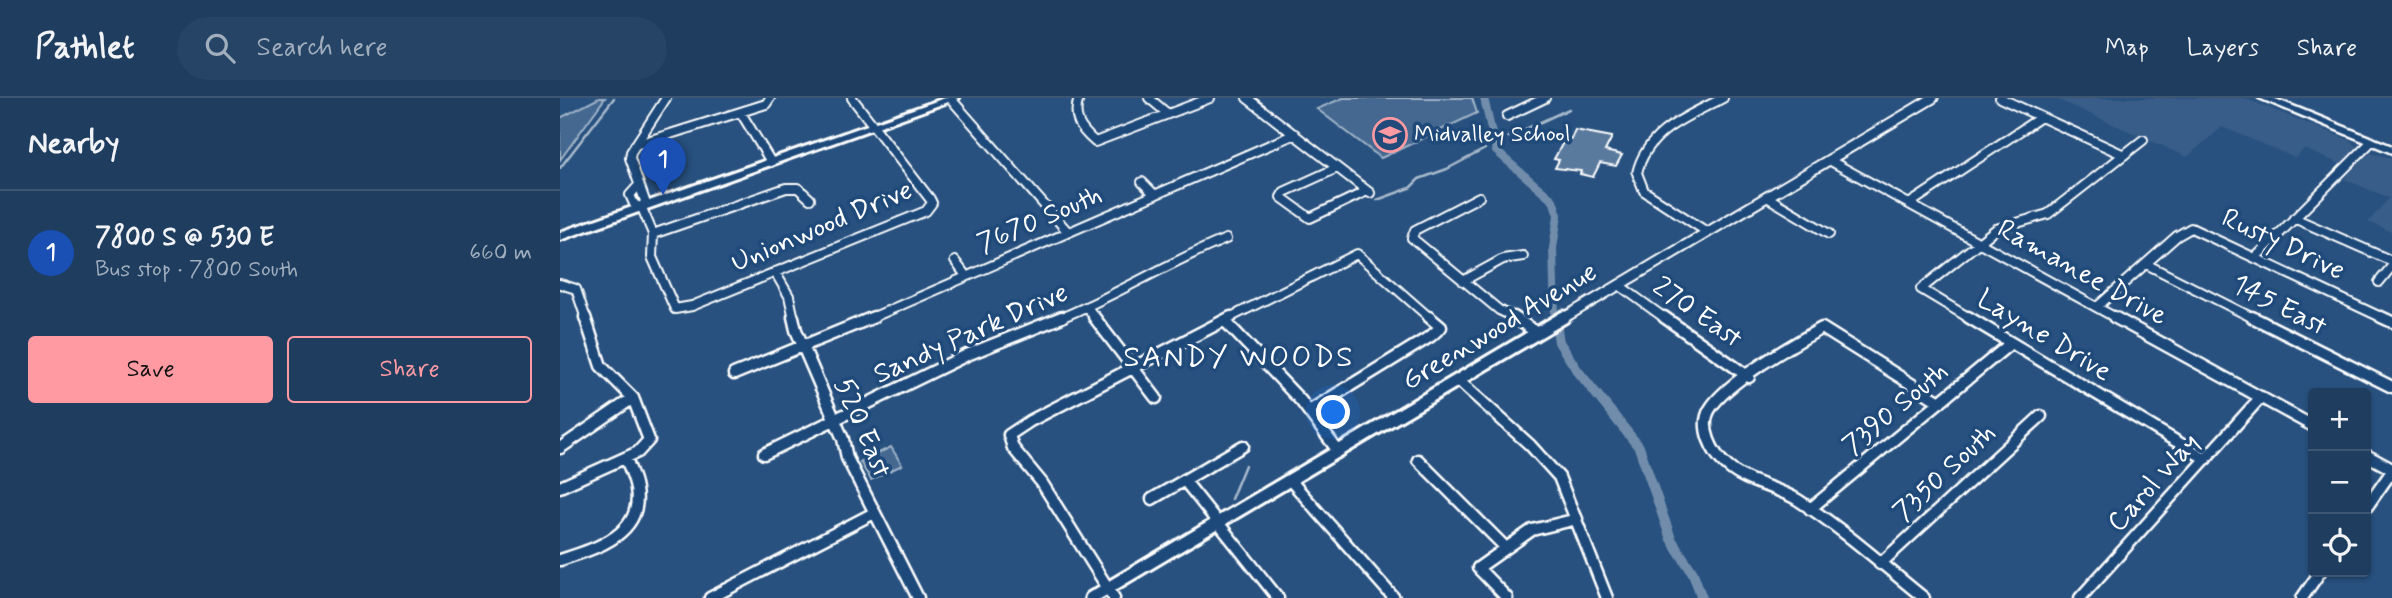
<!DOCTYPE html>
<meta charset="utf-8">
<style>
body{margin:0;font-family:Mynerve,sans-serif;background:#264465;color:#f1f3f6}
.controls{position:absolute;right:21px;bottom:21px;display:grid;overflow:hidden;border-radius:7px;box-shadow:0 2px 5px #0004}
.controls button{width:63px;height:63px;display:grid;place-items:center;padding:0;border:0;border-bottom:2px solid #3c5674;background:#1e3d5f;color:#f1f3f6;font:35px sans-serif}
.you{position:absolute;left:774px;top:315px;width:24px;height:24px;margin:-18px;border:5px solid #fff;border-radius:50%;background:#1a73e8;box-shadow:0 0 0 10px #1a73e833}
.badge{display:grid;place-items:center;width:46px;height:46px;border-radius:50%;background:#ff9aa2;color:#fff;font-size:23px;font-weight:700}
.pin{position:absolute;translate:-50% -58px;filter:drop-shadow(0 2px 4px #0008)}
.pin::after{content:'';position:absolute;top:37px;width:24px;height:21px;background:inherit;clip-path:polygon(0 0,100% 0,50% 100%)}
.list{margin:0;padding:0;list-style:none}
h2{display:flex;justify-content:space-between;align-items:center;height:91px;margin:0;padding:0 28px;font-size:30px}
h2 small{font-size:23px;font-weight:400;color:#a1aebd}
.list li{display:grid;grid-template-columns:46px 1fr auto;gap:21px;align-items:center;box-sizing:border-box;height:126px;padding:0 28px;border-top:2px solid #3c5674}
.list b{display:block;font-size:26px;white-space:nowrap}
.list p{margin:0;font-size:23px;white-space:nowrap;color:#a1aebd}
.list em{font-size:23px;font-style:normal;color:#a1aebd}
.actions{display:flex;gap:14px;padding:21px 28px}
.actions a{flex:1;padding:16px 0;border:2px solid #ff9aa2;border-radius:7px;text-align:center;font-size:24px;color:#ff9aa2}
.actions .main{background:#ff9aa2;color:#111}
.icon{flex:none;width:38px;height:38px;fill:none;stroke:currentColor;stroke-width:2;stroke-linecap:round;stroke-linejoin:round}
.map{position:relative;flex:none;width:1832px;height:500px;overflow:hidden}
header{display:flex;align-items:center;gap:42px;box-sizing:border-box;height:98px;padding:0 35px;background:#1e3d5f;border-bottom:2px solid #3c5674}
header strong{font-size:33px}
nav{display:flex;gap:38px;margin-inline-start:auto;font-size:24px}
.search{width:490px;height:63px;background:#264465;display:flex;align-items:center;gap:18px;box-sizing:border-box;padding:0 24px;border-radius:38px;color:#a1aebd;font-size:26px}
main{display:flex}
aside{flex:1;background:#1e3d5f}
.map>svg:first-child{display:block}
.built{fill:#375d88}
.green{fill:#446890;stroke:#a2b4c8;stroke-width:2}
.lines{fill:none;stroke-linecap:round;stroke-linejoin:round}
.stream{stroke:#aabbcd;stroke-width:2.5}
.canal-far1{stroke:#718dab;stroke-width:8}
.canal{stroke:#718dab;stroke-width:10}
.building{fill:#5a7a9d;stroke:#fff;stroke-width:2}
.minor-far1-casing{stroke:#fff;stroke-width:12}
.minor-casing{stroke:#fff;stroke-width:15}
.tertiary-far1-casing{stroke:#fff;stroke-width:13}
.tertiary-casing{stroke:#fff;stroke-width:17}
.secondary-casing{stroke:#fff;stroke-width:6}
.primary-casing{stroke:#fff;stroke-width:5}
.minor-far1{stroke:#1f4a7a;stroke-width:8}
.minor{stroke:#1f4a7a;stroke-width:10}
.tertiary-far1{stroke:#1f4a7a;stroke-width:9}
.tertiary{stroke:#1f4a7a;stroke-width:11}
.secondary{fill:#1f4a7a;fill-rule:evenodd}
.primary{fill:#1f4a7a;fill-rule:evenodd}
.labels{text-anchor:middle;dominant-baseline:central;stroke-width:7;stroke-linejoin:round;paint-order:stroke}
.far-poi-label{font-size:23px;fill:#fff;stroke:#1f4a7a;text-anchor:start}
.street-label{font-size:28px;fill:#fff;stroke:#1f4a7a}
.neighbourhood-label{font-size:30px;letter-spacing:2px;fill:#fff;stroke:#1f4a7a}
</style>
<header>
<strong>Pathlet</strong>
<div class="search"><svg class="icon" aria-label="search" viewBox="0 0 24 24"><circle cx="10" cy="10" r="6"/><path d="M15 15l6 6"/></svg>Search here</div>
<nav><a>Map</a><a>Layers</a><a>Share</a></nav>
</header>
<main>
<aside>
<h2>Nearby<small></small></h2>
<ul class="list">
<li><span class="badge" style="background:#1a4fb4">1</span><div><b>7800 S @ 530 E</b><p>Bus stop · 7800 South</p></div><em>660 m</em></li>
</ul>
<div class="actions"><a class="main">Save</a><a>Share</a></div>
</aside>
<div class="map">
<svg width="1832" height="500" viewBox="0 0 1832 500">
<rect width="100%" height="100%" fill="#28517f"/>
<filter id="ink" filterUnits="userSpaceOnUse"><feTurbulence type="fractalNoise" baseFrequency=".0143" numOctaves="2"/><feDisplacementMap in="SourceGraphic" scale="14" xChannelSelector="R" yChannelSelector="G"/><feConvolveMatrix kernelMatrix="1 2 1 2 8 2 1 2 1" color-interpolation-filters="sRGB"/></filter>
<g filter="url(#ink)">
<path class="built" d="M 1494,0 L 1684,0 L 1789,42 L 1797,49 L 1780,66 L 1744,51 L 1735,60 L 1662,29 L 1627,59 Z
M 1810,55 L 1832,60 L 1832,134 L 1808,124 L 1829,100 L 1784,81 Z"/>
<path class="green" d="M 39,0 L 45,0 L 0,62 L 0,20 Z
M 783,0 L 912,0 L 917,15 L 821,60 L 757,11 Z
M 331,349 L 342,367 L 311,382 L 300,364 Z"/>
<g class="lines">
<path class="stream" d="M 948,39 L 1009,11
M 0,70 L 54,0
M 817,102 L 850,90 L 859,81 L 887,71 L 925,51
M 671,401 L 685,367"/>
<path class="canal-far1" d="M 924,0 L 936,53 L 993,102 L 998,117 L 993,150 L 995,221"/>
<path class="canal" d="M 995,219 L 999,244 L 1017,272 L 1079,349 L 1111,441 L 1133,475 L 1142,500"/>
</g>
<path class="building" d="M 1015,32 L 1052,39 L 1045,53 L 1062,57 L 1056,68 L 1040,65 L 1033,79 L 1020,76 L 1021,73 L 995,70 L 999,62 L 994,61 L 1006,39 L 1011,41 Z"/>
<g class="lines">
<g class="minor-far1-casing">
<path id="minor-far1" d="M 519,0 C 512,20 520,31 535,44 L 650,0
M 589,0 L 608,16
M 687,0 L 810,95
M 1440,0 L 1564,57
M 391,1 L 508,134
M 181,15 L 211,64
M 947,18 L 985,0
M 75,47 L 206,6 L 210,0
M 1269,62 L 1558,221
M 777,70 L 724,94 L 721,99 L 750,120 L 807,93
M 582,84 L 595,97
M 79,87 L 70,97 L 74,106 L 82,110
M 919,99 L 855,132 L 852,140 L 939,212 L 958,221
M 1207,99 L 1269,136
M 1349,106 L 1481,19
M 82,110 L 93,136 L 92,159 L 115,211 L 132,208 L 366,113 L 372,105 L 370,101 L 292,0
M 82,110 L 85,103 L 70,60 L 71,54 L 106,0
M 1734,120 L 1832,163
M 1147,134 L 1084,93 L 1077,75 C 1087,32 1129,18 1163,0
M 93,136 L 226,90 L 238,90 L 250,101
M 1696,159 L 1811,44
M 395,163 L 406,178
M 1586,166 L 1695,221
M 215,174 L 229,198 L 234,221
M 903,183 L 943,161 L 963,158
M 1819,184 L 1832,168
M 0,186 L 16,191 L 26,221
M 1059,187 L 1106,221
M 527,209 L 536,221
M 1537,209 L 1617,138 L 1631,130 L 1825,221
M 309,221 L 735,36
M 498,221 C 556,198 608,164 666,141
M 667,221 L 797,156 L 871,221
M 1411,221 L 1361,191 L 1436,131 L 1488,116 L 1583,42"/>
</g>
<g class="minor-casing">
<path id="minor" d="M 233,219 L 236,232 L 283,341 L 287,360 L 358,500
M 534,219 L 596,300
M 954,219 L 977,235
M 1104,219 L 1189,279
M 1408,219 L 1646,361
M 1554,219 L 1753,328
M 1692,219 L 1832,289
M 1821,219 L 1832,224
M 665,223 L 741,303 L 778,353
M 174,276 L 314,219
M 898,282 L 970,347 L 999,379 L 1047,500
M 749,313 L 871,238 L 881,229 L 869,219
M 0,350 L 73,300
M 204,356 L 407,257 L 502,219
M 1806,357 L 1832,371
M 858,362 L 946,450
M 624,382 L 718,500
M 730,382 L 834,500
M 0,389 L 78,354 L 89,342 L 73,300 L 41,268 L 25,219
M 592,401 L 683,348
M 1806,410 L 1832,373
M 1250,411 L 1451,245
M 0,462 C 34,451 84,437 76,391 C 75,381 69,370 66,360
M 1320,466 L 1481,318
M 150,500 L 314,415
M 554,500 L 482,385 L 453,350 L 449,337 L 470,323 L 671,219
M 947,500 L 918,470 L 972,432 L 1017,421
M 1364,500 C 1323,467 1283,431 1238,402 C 1216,388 1187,386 1167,368 C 1152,355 1139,329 1150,311 C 1166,284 1234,246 1262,230 L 1380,304
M 1520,500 L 1701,299
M 1742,500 L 1760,474"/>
</g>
<g class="tertiary-far1-casing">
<path id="tertiary-far1" d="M 1002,221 L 1373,0"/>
</g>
<g class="tertiary-casing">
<path id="tertiary" d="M 531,500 L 1004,219"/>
</g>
<g class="secondary-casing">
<path id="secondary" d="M 385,0 L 399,0 L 0,142 L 0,134 Z"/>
</g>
<g class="primary-casing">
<path id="primary" d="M 1699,0 L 1713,0 L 1832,48 L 1832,55 Z"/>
</g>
<use href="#minor-far1" class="minor-far1"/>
<use href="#minor" class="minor"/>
<use href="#tertiary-far1" class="tertiary-far1"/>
<use href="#tertiary" class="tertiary"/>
<use href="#secondary" class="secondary"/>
<use href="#primary" class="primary"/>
</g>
</g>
<defs>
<g id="school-ring" transform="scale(1.75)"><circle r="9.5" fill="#1f4a7a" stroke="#ff9aa2" stroke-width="1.5"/><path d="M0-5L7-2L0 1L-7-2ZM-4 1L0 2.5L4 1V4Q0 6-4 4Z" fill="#ff9aa2"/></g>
</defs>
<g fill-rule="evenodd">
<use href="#school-ring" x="830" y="37"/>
</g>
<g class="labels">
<g class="far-poi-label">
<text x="854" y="37">Midvalley School</text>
</g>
<g class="street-label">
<text transform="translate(480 122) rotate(-23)">7670 South</text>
<text transform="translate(262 129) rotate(-23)">Unionwood Drive</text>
<text transform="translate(1723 147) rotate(25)">Rusty Drive</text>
<text transform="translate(1522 175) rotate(29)">Ramanee Drive</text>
<text transform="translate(1719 208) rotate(27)">145 East</text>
<text transform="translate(1137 215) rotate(35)">270 East</text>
<text transform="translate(940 229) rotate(-31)">Greenwood Avenue</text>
<text transform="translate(411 236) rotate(-24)">Sandy Park Drive</text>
<text transform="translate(1484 238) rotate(31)">Layne Drive</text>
<text transform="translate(1336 311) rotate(-40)">7390 South</text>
<text transform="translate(302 330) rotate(67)">520 East</text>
<text transform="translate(1385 375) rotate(-43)">7350 South</text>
<text transform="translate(1594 385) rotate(-48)">Carol Way</text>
</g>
<g class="neighbourhood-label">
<text x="679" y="259">SANDY WOODS</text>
</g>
</g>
</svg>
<div class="controls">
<button>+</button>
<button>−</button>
<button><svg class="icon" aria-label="locate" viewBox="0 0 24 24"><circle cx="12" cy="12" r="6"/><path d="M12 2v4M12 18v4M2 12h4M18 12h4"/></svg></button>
</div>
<div class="you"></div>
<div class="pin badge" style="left:103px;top:97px;background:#1a4fb4">1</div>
</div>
</main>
